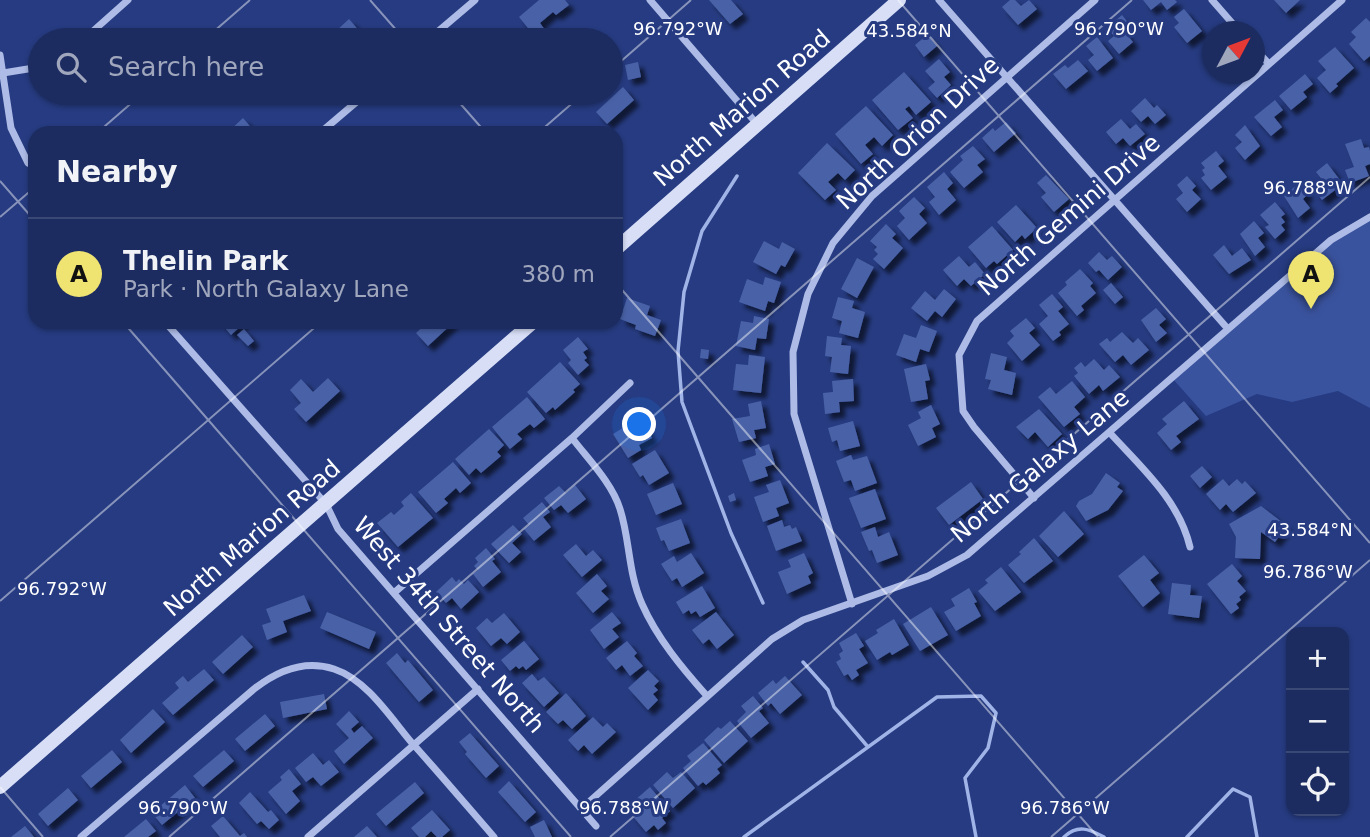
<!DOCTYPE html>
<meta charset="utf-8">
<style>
body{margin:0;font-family:"DejaVu Sans",sans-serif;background:#29386a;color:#f1f3f6}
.controls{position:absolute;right:21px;bottom:21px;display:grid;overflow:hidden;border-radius:14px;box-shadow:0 2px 5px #0004}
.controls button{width:63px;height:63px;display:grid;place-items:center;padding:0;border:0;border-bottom:2px solid #3a4876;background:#1c2c61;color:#f1f3f6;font:35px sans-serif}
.compass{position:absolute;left:1202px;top:21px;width:63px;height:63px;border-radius:50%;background:#1c2c61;box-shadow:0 2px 5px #0004;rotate:49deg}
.you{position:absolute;left:640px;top:425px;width:24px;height:24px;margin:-18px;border:5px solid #fff;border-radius:50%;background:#1a73e8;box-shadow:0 0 0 10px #1a73e833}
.badge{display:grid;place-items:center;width:46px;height:46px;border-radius:50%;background:#efe472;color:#111;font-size:23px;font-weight:700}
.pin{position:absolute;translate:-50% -58px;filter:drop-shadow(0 2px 4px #0008)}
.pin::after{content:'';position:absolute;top:37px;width:24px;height:21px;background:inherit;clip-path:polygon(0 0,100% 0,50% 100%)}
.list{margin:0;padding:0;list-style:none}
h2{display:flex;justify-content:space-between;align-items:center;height:91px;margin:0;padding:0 28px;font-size:30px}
h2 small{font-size:23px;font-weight:400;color:#a0a7bd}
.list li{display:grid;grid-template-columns:46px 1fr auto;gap:21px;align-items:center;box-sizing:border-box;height:112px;padding:0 28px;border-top:2px solid #3a4876}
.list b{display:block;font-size:26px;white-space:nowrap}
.list p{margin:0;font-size:23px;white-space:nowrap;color:#a0a7bd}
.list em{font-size:23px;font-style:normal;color:#a0a7bd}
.icon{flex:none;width:38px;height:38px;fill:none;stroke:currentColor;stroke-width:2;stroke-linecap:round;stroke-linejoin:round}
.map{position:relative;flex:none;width:1370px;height:837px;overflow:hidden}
.search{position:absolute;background:#1c2c61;box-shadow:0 2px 5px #0004;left:28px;top:28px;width:595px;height:77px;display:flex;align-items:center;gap:18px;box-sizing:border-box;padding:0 24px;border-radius:38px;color:#a0a7bd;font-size:26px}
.panel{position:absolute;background:#1c2c61;box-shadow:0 2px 5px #0004;left:28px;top:126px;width:595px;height:203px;border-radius:21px}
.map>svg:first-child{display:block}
.green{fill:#3a539e}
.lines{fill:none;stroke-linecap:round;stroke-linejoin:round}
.stream{stroke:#a1b4e7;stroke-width:3.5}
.building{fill:#4a62a7;filter:url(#shadow)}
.minor{stroke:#adbbe6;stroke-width:7}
.secondary{stroke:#d7def6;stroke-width:14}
.ticks{fill:none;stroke:#fff;stroke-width:2;stroke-opacity:0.45}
.labels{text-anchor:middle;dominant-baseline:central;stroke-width:6;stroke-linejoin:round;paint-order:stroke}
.street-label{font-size:24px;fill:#fff;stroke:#263b81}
.ticks-label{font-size:18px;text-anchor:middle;fill:#fff;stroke:#263b81;stroke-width:6;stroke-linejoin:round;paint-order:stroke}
</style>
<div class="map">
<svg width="1370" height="837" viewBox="0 0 1370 837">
<defs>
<filter id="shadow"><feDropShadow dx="5.5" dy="5.5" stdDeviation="2" flood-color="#0009"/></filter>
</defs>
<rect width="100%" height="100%" fill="#263b81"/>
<path class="green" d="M 1370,217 L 1370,408 L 1338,391 L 1292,402 L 1257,394 L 1206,416 L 1172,378 L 1331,240 Z"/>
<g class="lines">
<path class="stream" d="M 737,176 L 702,231 L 684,292 L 678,351 L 682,402 L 731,533 L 763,603
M 803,662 L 828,690 L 834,707 L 868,747
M 744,837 L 937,697 L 981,696 L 996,713 L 988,748 L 965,778 L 976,837
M 1064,837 C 1078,824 1089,829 1104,837
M 1187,837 L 1233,789 L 1250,797 L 1257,837"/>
</g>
<path class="building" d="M 539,0 L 565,0 L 569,5 L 556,15 L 553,12 L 540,23 L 545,30 L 536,38 L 519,17 Z
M 709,0 L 731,0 L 743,14 L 730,24 Z
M 1010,0 L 1015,0 L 1021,6 L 1029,0 L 1037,9 L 1018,25 L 1002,7 Z
M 1143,0 L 1175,0 L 1177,2 L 1167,10 L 1161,2 L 1151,10 Z
M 1274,0 L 1300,0 L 1286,13 Z
M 1184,9 L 1202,31 L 1187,43 L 1174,27 L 1179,23 L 1174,17 Z
M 1122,15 L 1130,25 L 1124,31 L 1133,42 L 1119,54 L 1108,41 L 1114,36 L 1107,28 Z
M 1366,18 L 1370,22 L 1370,56 L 1364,61 L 1349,44 L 1356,37 L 1351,32 Z
M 349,19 L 361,33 L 353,40 L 342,40 L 335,32 Z
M 927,35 L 937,46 L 924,57 L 915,45 Z
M 1097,37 L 1113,58 L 1097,71 L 1088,60 L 1094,55 L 1086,46 Z
M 1335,47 L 1354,68 L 1336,84 L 1338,86 L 1330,93 L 1317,78 L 1326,70 L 1318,61 Z
M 939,59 L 950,72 L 944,77 L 951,85 L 937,98 L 928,88 L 935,82 L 925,71 Z
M 1078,60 L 1088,71 L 1066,89 L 1053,74 L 1065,65 L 1068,68 Z
M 638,62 L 641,77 L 628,80 L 625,65 Z
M 904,72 L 931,102 L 916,115 L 909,106 L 905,109 L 913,118 L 898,130 L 872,100 Z
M 1305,74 L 1313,84 L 1303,92 L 1307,97 L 1291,110 L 1279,96 Z
M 623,87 L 634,100 L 607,124 L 596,112 Z
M 1145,98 L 1154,108 L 1157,105 L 1166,115 L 1155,124 L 1148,116 L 1141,122 L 1131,111 Z
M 1275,100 L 1283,110 L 1274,117 L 1282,127 L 1271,136 L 1254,117 Z
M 866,106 L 893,135 L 882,146 L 874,137 L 865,145 L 873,154 L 861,164 L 835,134 Z
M 243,118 L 254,131 L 252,133 L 227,133 Z
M 1121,119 L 1130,129 L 1136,124 L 1145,134 L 1130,146 L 1123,138 L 1116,144 L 1106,132 Z
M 1006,122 L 1016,133 L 994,152 L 982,138 L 993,128 L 995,131 Z
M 1245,125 L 1260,146 L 1245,160 L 1235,148 L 1242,142 L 1235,135 Z
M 1361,139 L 1364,148 L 1369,147 L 1370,151 L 1370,164 L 1365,166 L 1369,176 L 1350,183 L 1345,170 L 1354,167 L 1345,144 Z
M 827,143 L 855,170 L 845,180 L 838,173 L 828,182 L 836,190 L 825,200 L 798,173 Z
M 973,146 L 985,159 L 977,165 L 983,172 L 964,188 L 950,172 L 963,160 L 960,156 Z
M 1216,151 L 1224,161 L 1218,166 L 1227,177 L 1211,190 L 1201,178 L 1205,175 L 1202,170 L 1205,168 L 1201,163 Z
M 1327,163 L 1343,184 L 1322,200 L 1314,190 L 1324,182 L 1316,172 Z
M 944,172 L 953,183 L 947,189 L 956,200 L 939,215 L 929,202 L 935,197 L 927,187 Z
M 1046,175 L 1069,199 L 1054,212 L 1041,197 L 1046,193 L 1037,183 Z
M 1187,176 L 1196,186 L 1192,190 L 1201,199 L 1187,212 L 1176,199 L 1183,193 L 1177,185 Z
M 1299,183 L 1308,194 L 1303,199 L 1310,208 L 1298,218 L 1284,196 Z
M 914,197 L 925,208 L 919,214 L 927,223 L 909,240 L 897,226 L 905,218 L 899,211 Z
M 1275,202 L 1285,214 L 1281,217 L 1285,222 L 1281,225 L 1285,230 L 1275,239 L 1265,227 L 1269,225 L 1260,215 Z
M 1016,205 L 1037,228 L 1025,239 L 1022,235 L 1015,242 L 997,222 Z
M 1254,221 L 1264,233 L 1258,238 L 1265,247 L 1255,256 L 1240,234 Z
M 886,224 L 896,234 L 892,238 L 903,248 L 884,269 L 873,259 L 878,254 L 874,250 L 877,247 L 870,241 Z
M 992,226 L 1013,250 L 997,264 L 994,261 L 986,268 L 968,247 Z
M 764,241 L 779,249 L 782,242 L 795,249 L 785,267 L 781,265 L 776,274 L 753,262 Z
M 1224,245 L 1232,256 L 1242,248 L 1251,260 L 1229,274 L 1213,255 Z
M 1099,252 L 1107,260 L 1112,256 L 1122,267 L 1108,280 L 1099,270 L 1096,272 L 1088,263 Z
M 959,256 L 969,267 L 975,262 L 985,274 L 971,286 L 964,279 L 957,286 L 943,270 Z
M 857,258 L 874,267 L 857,298 L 841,289 Z
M 1080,269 L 1093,283 L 1090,286 L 1096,293 L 1081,306 L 1084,310 L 1077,316 L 1058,293 L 1067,285 L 1065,282 Z
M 765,277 L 781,282 L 774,303 L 768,301 L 765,311 L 739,302 L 747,279 L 763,285 Z
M 1111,283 L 1123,297 L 1115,304 L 1103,290 Z
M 944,289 L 956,299 L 942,317 L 935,311 L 927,321 L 911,308 L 925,291 L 935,300 Z
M 1052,294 L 1063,307 L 1058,311 L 1069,324 L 1059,332 L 1061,335 L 1053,341 L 1039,324 L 1048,316 L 1039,305 Z
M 838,297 L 854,301 L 852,308 L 865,312 L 858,338 L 839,333 L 842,321 L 832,318 Z
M 627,298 L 650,306 L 647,315 L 661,320 L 655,336 L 635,329 L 636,325 L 620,319 Z
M 1156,308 L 1166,319 L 1159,325 L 1167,333 L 1156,342 L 1141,320 Z
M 754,316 L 769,319 L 766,339 L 757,338 L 755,350 L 736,346 L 741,321 L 753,323 Z
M 1026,318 L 1035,328 L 1029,333 L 1040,345 L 1022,361 L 1007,343 L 1014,336 L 1010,331 Z
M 220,322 L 241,322 L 243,324 L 231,335 Z
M 428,322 L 454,322 L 428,346 L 416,333 Z
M 921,325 L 937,331 L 929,352 L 920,349 L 916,362 L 896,355 L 904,334 L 916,338 Z
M 244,329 L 254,341 L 248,346 L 237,335 Z
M 1122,332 L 1133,343 L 1138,338 L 1149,350 L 1131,365 L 1123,355 L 1115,362 L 1099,344 L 1107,338 L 1110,342 Z
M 827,336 L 842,338 L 841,345 L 851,346 L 848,374 L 830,372 L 832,357 L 825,356 Z
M 578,337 L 588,349 L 583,352 L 587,358 L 584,360 L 589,365 L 578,375 L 568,363 L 571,360 L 563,350 Z
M 701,349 L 709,350 L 708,359 L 700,358 Z
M 991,353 L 1007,357 L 1004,370 L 1016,373 L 1012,395 L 988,389 L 991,380 L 985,379 Z
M 749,355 L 765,357 L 761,393 L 733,390 L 736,364 L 748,365 Z
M 1094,359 L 1104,370 L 1109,365 L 1120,377 L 1103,391 L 1099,385 L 1089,394 L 1074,376 L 1078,373 L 1074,368 L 1081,362 L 1085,367 Z
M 560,362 L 580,384 L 573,390 L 575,392 L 555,410 L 553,407 L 546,413 L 527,392 Z
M 926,364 L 930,380 L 925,381 L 928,399 L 911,402 L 904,369 Z
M 328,378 L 340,391 L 306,422 L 294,409 L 301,403 L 290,390 L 301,379 L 313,392 Z
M 853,379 L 854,401 L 839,402 L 840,412 L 825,414 L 823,393 L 833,392 L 832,381 Z
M 1072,381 L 1085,397 L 1074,407 L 1080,414 L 1064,427 L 1038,397 L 1050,387 L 1056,394 Z
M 527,397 L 545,419 L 534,428 L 530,424 L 517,434 L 522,439 L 510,449 L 492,427 Z
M 761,401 L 766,428 L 754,430 L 756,438 L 739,442 L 732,419 L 750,416 L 748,404 Z
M 1184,401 L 1199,419 L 1176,436 L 1181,442 L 1171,450 L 1157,433 L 1167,424 L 1162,419 Z
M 931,405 L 940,424 L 932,428 L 936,437 L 918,446 L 908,425 L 921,418 L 918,412 Z
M 1039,409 L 1062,434 L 1048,447 L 1035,432 L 1028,439 L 1016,427 Z
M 643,421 L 652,438 L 639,445 L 641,450 L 628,458 L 613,434 L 629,424 L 631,428 Z
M 853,421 L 860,446 L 840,451 L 837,440 L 832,442 L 828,428 Z
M 489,429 L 504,445 L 497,452 L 501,456 L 481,473 L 476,468 L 469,475 L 455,459 Z
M 769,444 L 775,464 L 765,467 L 768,476 L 750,482 L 742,460 L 756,455 L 755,449 Z
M 655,450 L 669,473 L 649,485 L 643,475 L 640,477 L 632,464 Z
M 851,455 L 853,460 L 867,456 L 877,483 L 855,491 L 851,480 L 844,482 L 836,461 Z
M 453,462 L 471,483 L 460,493 L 456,488 L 444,499 L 448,503 L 436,513 L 418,492 Z
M 1202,466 L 1212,477 L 1200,488 L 1190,476 Z
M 1106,473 L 1120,483 L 1117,487 L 1123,491 L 1108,510 L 1086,521 L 1076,506 L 1079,501 L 1092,494 Z
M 1223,479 L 1229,486 L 1237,479 L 1242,484 L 1245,481 L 1256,493 L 1233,512 L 1226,504 L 1220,510 L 1206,494 Z
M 780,480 L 789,503 L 776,508 L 779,516 L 763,522 L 754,497 L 769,492 L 766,485 Z
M 971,482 L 983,499 L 949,525 L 936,508 Z
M 673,483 L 682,504 L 656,515 L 647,494 Z
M 575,485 L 586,499 L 568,513 L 561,505 L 554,510 L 544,498 L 559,486 L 566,493 Z
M 875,489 L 886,519 L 861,528 L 849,498 Z
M 411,493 L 433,518 L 398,547 L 377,523 L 391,512 L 394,515 L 404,506 L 401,502 Z
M 734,493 L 736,500 L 730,502 L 728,496 Z
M 542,502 L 550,512 L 543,517 L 551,527 L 534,541 L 524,529 L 529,525 L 523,518 Z
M 1261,506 L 1287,526 L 1275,542 L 1261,532 L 1260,559 L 1235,558 L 1236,537 L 1229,524 Z
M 1064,511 L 1084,534 L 1058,557 L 1039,536 Z
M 681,519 L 690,543 L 669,551 L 664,540 L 661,541 L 656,528 Z
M 782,520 L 784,527 L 790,525 L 792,529 L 796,527 L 802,541 L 776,551 L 767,526 Z
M 513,525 L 522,534 L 512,543 L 521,552 L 509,563 L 491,544 Z
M 875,527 L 878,537 L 889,532 L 898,555 L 877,563 L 872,550 L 869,551 L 861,532 Z
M 1034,538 L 1053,561 L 1024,583 L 1008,565 L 1021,554 L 1019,552 Z
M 576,544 L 586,556 L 593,550 L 602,560 L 582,577 L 563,555 Z
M 486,548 L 495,559 L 492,561 L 501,572 L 483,587 L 473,574 L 478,570 L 474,566 L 478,562 L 475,558 Z
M 691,553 L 704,573 L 682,587 L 677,578 L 672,581 L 661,564 L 674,556 L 677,562 Z
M 804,553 L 813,573 L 808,576 L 811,583 L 787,594 L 778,572 L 791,567 L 788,560 Z
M 1144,555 L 1159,573 L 1150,580 L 1160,593 L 1143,607 L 1118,576 Z
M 1232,564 L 1242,576 L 1237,581 L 1246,591 L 1239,597 L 1241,600 L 1236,604 L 1239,608 L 1231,614 L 1207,584 Z
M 1001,567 L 1021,592 L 995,611 L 978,591 L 988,583 L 985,580 Z
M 597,574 L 607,586 L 601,591 L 609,599 L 593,613 L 576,593 Z
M 452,577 L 456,582 L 459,579 L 464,584 L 468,580 L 479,592 L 461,609 L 452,598 L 446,603 L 436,592 Z
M 1172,583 L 1191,585 L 1190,595 L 1202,596 L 1199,618 L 1168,614 Z
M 702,586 L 715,608 L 700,617 L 696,611 L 691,614 L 689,610 L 683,614 L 676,602 Z
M 969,588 L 977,602 L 974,603 L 981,616 L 956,631 L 944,612 L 955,606 L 951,599 Z
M 304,595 L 311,611 L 283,621 L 287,632 L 267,640 L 262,625 L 271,622 L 266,609 Z
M 931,607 L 948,635 L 920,651 L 903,624 Z
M 327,612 L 376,632 L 369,649 L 320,628 Z
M 612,612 L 621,623 L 612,629 L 619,637 L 604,649 L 590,630 Z
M 716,612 L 734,635 L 717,649 L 709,639 L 703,644 L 692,630 Z
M 504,613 L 520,632 L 507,644 L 501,638 L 491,646 L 476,628 L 487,618 L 492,623 Z
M 894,619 L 909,645 L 892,655 L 890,652 L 877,660 L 865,641 L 878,633 L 876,630 Z
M 856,633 L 864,646 L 859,649 L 868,663 L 856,670 L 859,675 L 852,680 L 848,674 L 844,676 L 836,662 L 841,659 L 839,654 L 843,651 L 839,643 Z
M 242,635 L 253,647 L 223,674 L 212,662 Z
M 524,641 L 539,659 L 526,670 L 523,666 L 519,669 L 516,666 L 510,671 L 501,660 Z
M 627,641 L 637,653 L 634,656 L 643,666 L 630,676 L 622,665 L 616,670 L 606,658 Z
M 397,653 L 405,663 L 408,660 L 433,690 L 419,702 L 386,663 Z
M 204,669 L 214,680 L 173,715 L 162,703 L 179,688 L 175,683 L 183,676 L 188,682 Z
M 648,670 L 659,681 L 654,686 L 658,690 L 653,694 L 658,700 L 648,710 L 628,688 Z
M 532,674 L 538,681 L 544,677 L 559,693 L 544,707 L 522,683 Z
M 785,676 L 802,695 L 780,714 L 771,703 L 768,706 L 758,693 L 773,680 L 776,684 Z
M 566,693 L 586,716 L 572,729 L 563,720 L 558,724 L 546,712 Z
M 324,694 L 327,709 L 283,718 L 280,702 Z
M 753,696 L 763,708 L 759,711 L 769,723 L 751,738 L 737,721 L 746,712 L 741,706 Z
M 153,709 L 165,722 L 131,753 L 120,740 Z
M 349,711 L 359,722 L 351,729 L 354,733 L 362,726 L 373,738 L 344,764 L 334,751 L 349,738 L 336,724 Z
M 265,714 L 275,726 L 245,751 L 235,739 Z
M 593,717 L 603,727 L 607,723 L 616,732 L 592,754 L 584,745 L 578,751 L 568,740 Z
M 730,721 L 748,741 L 724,763 L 704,740 L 718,727 L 721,729 Z
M 470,733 L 499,766 L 486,778 L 465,754 L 467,752 L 459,742 Z
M 703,743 L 722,765 L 717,769 L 720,773 L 706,785 L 703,782 L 698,786 L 683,768 L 691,761 L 687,756 Z
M 112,750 L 122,762 L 91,788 L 81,776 Z
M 224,750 L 234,761 L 203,787 L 193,776 Z
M 313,753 L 323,765 L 329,760 L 339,772 L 321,786 L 313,777 L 306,782 L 295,768 Z
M 289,769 L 301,784 L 292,791 L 300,801 L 286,814 L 268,792 L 282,780 L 280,777 Z
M 667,772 L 673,778 L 681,772 L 695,788 L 673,808 L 653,785 Z
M 509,781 L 536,812 L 525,822 L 498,792 Z
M 415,782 L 424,793 L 386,826 L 376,814 Z
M 185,785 L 195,798 L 162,825 L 152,813 Z
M 650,787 L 670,811 L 662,818 L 666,823 L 658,830 L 654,825 L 646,832 L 631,814 L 639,807 L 634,801 Z
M 68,788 L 78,800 L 48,826 L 38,814 Z
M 250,792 L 268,812 L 271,810 L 279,820 L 269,829 L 261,821 L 257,824 L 239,803 Z
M 432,810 L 450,830 L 442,837 L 437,837 L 431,831 L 425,837 L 419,837 L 411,828 Z
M 223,816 L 240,836 L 244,833 L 247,837 L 220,837 L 211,826 Z
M 146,819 L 156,831 L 148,837 L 124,837 Z
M 544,820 L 552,837 L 535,837 L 530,827 Z
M 25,826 L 34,837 L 11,837 Z
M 367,826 L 377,837 L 354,837 Z"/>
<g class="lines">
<path class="minor" d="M 650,0 L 757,124
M 939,0 L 1228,329
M 1212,0 L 1240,32
M 83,40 L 128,0
M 428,40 L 475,0
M 1254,48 L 1269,64
M 0,55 L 11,128 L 28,163
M 3,73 L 40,67
M 320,133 L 367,93
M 165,322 L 326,504 L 338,529 L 596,826
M 1110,433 C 1141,467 1179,500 1190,547
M 572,438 C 588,459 612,483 620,509 C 630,540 628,573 642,604 C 657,638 682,668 707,696
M 1034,498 L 974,427 L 963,411 L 959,355 L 977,321 L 1342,0
M 395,592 L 572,438 L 630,383
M 852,604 L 794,414 L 793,352 L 808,294 L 833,243 L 872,196 L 1095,0
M 581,809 L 772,639 L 803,620 L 928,576 L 967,555 L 1331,240 L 1370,217
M 81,837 L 254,689 C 277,671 304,659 334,669 C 367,680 390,717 412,743 C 440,774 467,806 494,837
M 308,837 L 478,689"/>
<path class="secondary" d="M 616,249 L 899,0
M 0,787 L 533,322"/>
</g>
<path class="ticks" d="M 370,0 L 405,40M 898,0 L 1370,543M 204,40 L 250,0M 611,70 L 691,0M 451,93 L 486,133M 97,133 L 143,93M 538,133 L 584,93M 0,181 L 35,221M 0,217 L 35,187M 616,283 L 1098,837M 123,322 L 571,837M 0,601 L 321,322M 0,787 L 43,837M 169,837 L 1132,0M 610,837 L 1370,177M 1051,837 L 1370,560"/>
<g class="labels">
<g class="street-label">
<text transform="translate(742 108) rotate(-41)">North Marion Road</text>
<text transform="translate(918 133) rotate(-43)">North Orion Drive</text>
<text transform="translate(1069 215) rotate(-41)">North Gemini Drive</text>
<text transform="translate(1040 466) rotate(-40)">North Galaxy Lane</text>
<text transform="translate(252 538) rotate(-41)">North Marion Road</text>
<text transform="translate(449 625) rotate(49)">West 34th Street North</text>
</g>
</g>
<g class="ticks-label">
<text x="678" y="35">96.792°W</text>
<text x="1119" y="35">96.790°W</text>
<text x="909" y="37">43.584°N</text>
<text x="1308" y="194">96.788°W</text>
<text x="1310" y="536">43.584°N</text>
<text x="1308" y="578">96.786°W</text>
<text x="62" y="595">96.792°W</text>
<text x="183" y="814">96.790°W</text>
<text x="624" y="814">96.788°W</text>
<text x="1065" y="814">96.786°W</text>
</g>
</svg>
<div class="controls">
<button>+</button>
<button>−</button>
<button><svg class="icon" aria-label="locate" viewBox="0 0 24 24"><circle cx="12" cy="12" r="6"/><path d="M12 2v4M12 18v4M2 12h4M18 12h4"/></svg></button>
</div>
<svg class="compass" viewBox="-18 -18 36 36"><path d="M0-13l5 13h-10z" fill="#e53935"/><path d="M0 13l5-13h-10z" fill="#a0a7bd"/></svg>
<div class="you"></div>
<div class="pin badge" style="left:1311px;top:309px">A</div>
<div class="search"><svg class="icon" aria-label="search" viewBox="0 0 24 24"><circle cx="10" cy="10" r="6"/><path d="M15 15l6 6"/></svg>Search here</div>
<section class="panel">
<h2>Nearby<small></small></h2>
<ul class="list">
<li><span class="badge">A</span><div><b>Thelin Park</b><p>Park · North Galaxy Lane</p></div><em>380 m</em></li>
</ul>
</section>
</div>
